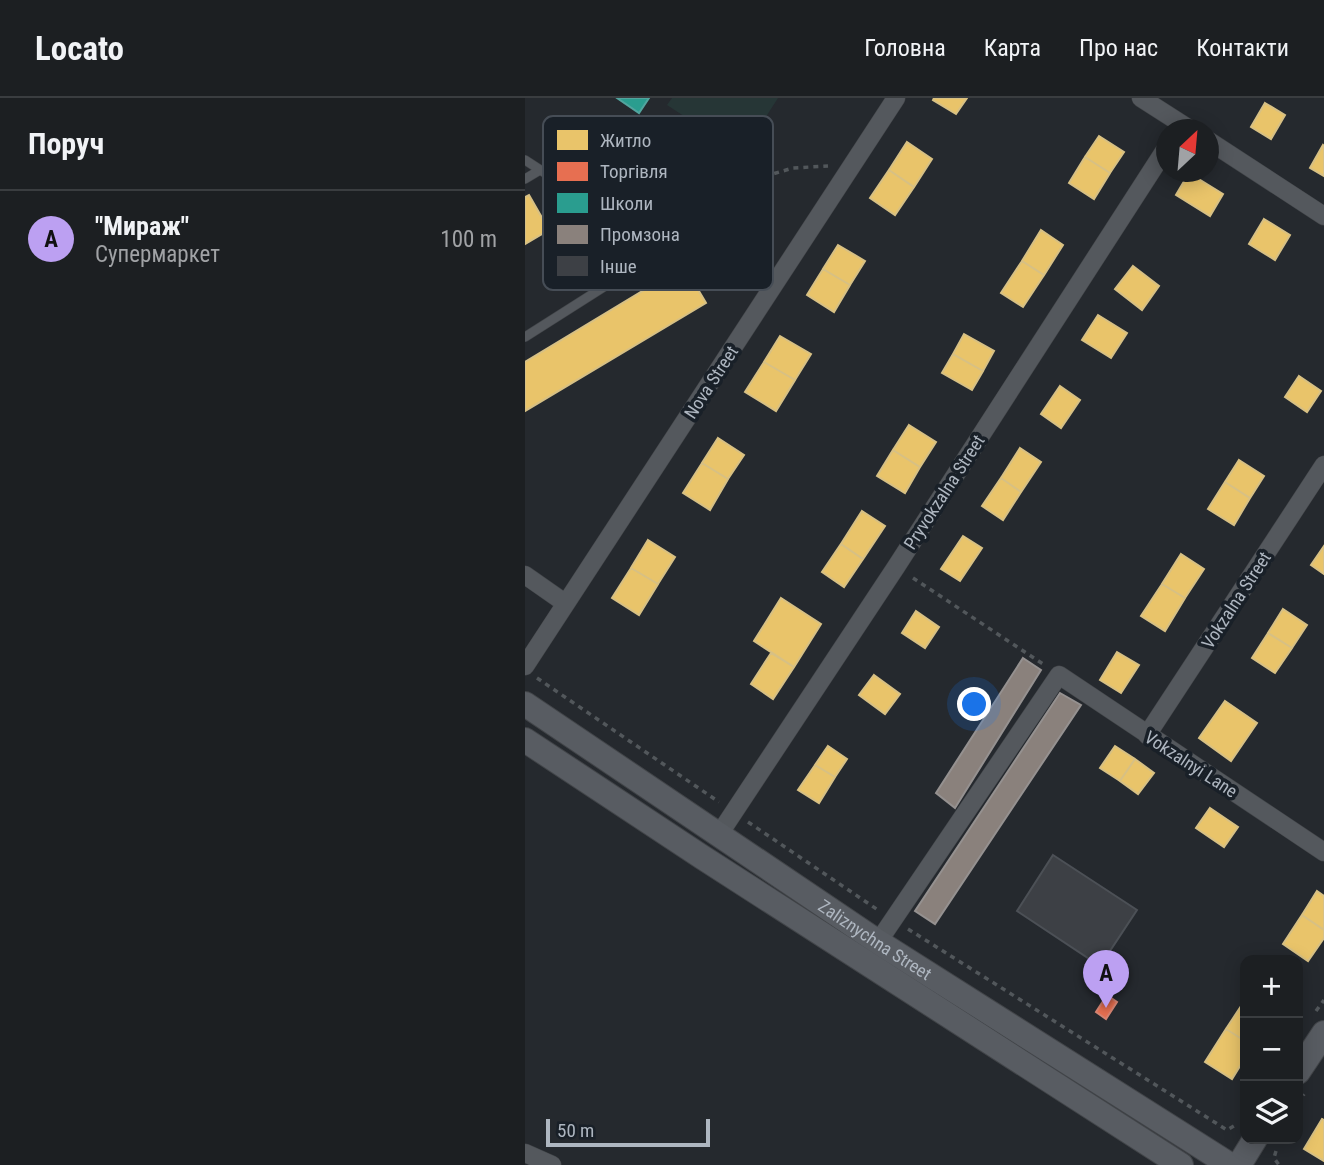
<!DOCTYPE html>
<html lang="uk">
<meta charset="utf-8">
<style>
body{margin:0;font-family:"Roboto Condensed",sans-serif;background:#25272a;color:#f1f3f6}
.controls{position:absolute;right:21px;bottom:21px;display:grid;overflow:hidden;border-radius:14px;box-shadow:0 4px 18px #0003}
.controls button{width:63px;height:63px;display:grid;place-items:center;padding:0;border:0;border-bottom:2px solid #3a3d40;background:#1c1f22;color:#f1f3f6;font:35px sans-serif}
.compass{position:absolute;left:631px;top:21px;width:63px;height:63px;border-radius:50%;background:#1c1f22;box-shadow:0 4px 18px #0003;rotate:26deg}
.scale{position:absolute;left:21px;bottom:18px;width:164px;box-sizing:border-box;padding-left:7px;border:4px solid #aeb6c0;border-top:0;font-size:19px;line-height:24px;white-space:nowrap;color:#aeb6c0;-webkit-text-stroke:5px #192028;paint-order:stroke}
.you{position:absolute;left:450px;top:607px;width:24px;height:24px;margin:-18px;border:5px solid #fff;border-radius:50%;background:#1a73e8;box-shadow:0 0 0 10px #1a73e833}
.badge{display:grid;place-items:center;width:46px;height:46px;border-radius:50%;background:#bca0f2;color:#111;font-size:23px;font-weight:700}
.pin{position:absolute;translate:-50% -58px;filter:drop-shadow(0 2px 4px #0008)}
.pin::after{content:'';position:absolute;top:37px;width:24px;height:21px;background:inherit;clip-path:polygon(0 0,100% 0,50% 100%)}
.list{margin:0;padding:0;list-style:none}
h2{display:flex;justify-content:space-between;align-items:center;height:91px;margin:0;padding:0 28px;font-size:30px}
h2 small{font-size:23px;font-weight:400;color:#a0a2a5}
.list li{display:grid;grid-template-columns:46px 1fr auto;gap:21px;align-items:center;box-sizing:border-box;height:98px;padding:0 28px;border-top:2px solid #3a3d40}
.list b{display:block;font-size:26px;white-space:nowrap}
.list p{margin:0;font-size:23px;white-space:nowrap;color:#a0a2a5}
.list em{font-size:23px;font-style:normal;color:#a0a2a5}
.icon{flex:none;width:38px;height:38px;fill:none;stroke:currentColor;stroke-width:2;stroke-linecap:round;stroke-linejoin:round}
.map{position:relative;flex:none;width:799px;height:1067px;overflow:hidden}
header{display:flex;align-items:center;gap:42px;box-sizing:border-box;height:98px;padding:0 35px;background:#1c1f22;border-bottom:2px solid #3a3d40}
header strong{font-size:33px}
nav{display:flex;gap:38px;margin-inline-start:auto;font-size:24px}
main{display:flex}
aside{flex:1;background:#1c1f22}
.map>svg:first-child{display:block}
.green{fill:#263636}
.homes{fill:#e9c46a;stroke:#d7c084;stroke-width:2}
.shops{fill:#e76f51;stroke:#d68472;stroke-width:2}
.schools{fill:#2a9d8f;stroke:#52a49e;stroke-width:2}
.industry{fill:#8a817c;stroke:#959190;stroke-width:2}
.building{fill:#3d4045;stroke:#4c5056;stroke-width:2}
.lines{fill:none;stroke-linecap:round;stroke-linejoin:round}
.service-casing{stroke:#424549;stroke-width:10}
.minor-casing{stroke:#424549;stroke-width:19}
.secondary-casing{stroke:#424549;stroke-width:26}
.path{stroke:#52575b;stroke-width:3.5;stroke-dasharray:5 5;stroke-linecap:butt}
.service{stroke:#54585d;stroke-width:9}
.minor{stroke:#54585d;stroke-width:18}
.secondary{stroke:#585c62;stroke-width:24}
.labels{text-anchor:middle;dominant-baseline:central;stroke-width:7;stroke-linejoin:round;paint-order:stroke}
.street-label{font-size:18px;fill:#aeb6c0;stroke:#192028}
.key{fill:#192028;stroke:#464d56;stroke-width:2}
.key-label{font-size:19px;fill:#aeb6c0}
</style>
<header>
<strong>Locato</strong>
<nav><a>Головна</a><a>Карта</a><a>Про нас</a><a>Контакти</a></nav>
</header>
<main>
<aside>
<h2>Поруч<small></small></h2>
<ul class="list">
<li><span class="badge">A</span><div><b>&quot;Мираж&quot;</b><p>Супермаркет</p></div><em>100 m</em></li>
</ul>
</aside>
<div class="map">
<svg width="799" height="1067" viewBox="0 0 799 1067">
<rect width="100%" height="100%" fill="#25292e"/>
<path class="green" d="M 147,0 L 253,0 L 217,56 L 142,7 Z"/>
<path class="homes" d="M 409,0 L 442,0 L 431,16 L 408,2 Z
M 740,5 L 760,17 L 746,41 L 726,29 Z
M 574,38 L 599,54 L 585,75 L 560,59 Z
M 382,44 L 407,61 L 389,89 L 364,72 Z
M 798,47 L 799,48 L 799,78 L 785,70 Z
M 560,59 L 585,75 L 569,101 L 544,85 Z
M 364,72 L 389,89 L 370,117 L 345,100 Z
M 664,75 L 698,96 L 685,118 L 651,97 Z
M 4,97 L 24,132 L 0,146 L 0,99 Z
M 739,121 L 765,137 L 750,162 L 724,146 Z
M 516,132 L 538,147 L 519,177 L 497,163 Z
M 313,147 L 340,163 L 325,187 L 298,171 Z
M 497,163 L 519,177 L 498,209 L 476,195 Z
M 159,168 L 181,205 L 0,313 L 0,264 Z
M 608,168 L 634,188 L 617,212 L 590,191 Z
M 298,171 L 325,187 L 309,214 L 282,197 Z
M 573,217 L 602,235 L 586,260 L 557,242 Z
M 439,236 L 469,253 L 458,273 L 428,256 Z
M 255,238 L 286,256 L 270,282 L 239,264 Z
M 428,256 L 458,273 L 447,292 L 417,275 Z
M 239,264 L 270,282 L 251,313 L 220,294 Z
M 774,278 L 796,293 L 782,314 L 760,299 Z
M 535,288 L 555,302 L 536,330 L 516,316 Z
M 384,327 L 411,344 L 395,369 L 368,352 Z
M 193,340 L 219,357 L 203,381 L 177,365 Z
M 495,350 L 516,364 L 496,394 L 476,380 Z
M 368,352 L 395,369 L 380,395 L 352,378 Z
M 714,362 L 739,378 L 725,400 L 700,384 Z
M 177,365 L 203,381 L 185,412 L 158,395 Z
M 476,380 L 496,394 L 478,422 L 457,408 Z
M 700,384 L 725,400 L 709,427 L 683,411 Z
M 337,413 L 360,428 L 338,461 L 316,446 Z
M 438,438 L 457,450 L 435,483 L 416,471 Z
M 123,442 L 150,459 L 133,486 L 106,470 Z
M 316,446 L 338,461 L 319,489 L 297,474 Z
M 799,448 L 799,476 L 786,467 Z
M 656,456 L 679,471 L 660,500 L 637,486 Z
M 106,470 L 133,486 L 114,517 L 87,500 Z
M 637,486 L 660,500 L 640,533 L 616,518 Z
M 256,500 L 296,526 L 269,569 L 229,543 Z
M 758,511 L 782,527 L 767,550 L 743,535 Z
M 391,513 L 414,529 L 400,550 L 377,535 Z
M 743,535 L 767,550 L 750,575 L 727,560 Z
M 592,554 L 614,567 L 596,595 L 575,582 Z
M 246,555 L 269,569 L 248,601 L 226,586 Z
M 349,577 L 375,596 L 360,616 L 334,597 Z
M 700,603 L 732,625 L 706,663 L 674,640 Z
M 303,648 L 322,661 L 310,679 L 290,667 Z
M 590,648 L 610,661 L 595,683 L 575,670 Z
M 610,661 L 629,675 L 613,696 L 595,683 Z
M 290,667 L 310,679 L 294,705 L 273,692 Z
M 685,710 L 713,729 L 699,749 L 671,730 Z
M 792,793 L 799,798 L 799,832 L 777,817 Z
M 777,817 L 799,832 L 799,840 L 783,863 L 758,846 Z
M 720,902 L 720,943 L 701,931 Z
M 701,931 L 720,943 L 720,960 L 707,981 L 680,964 Z
M 797,1021 L 799,1022 L 799,1063 L 779,1051 Z"/>
<path class="shops" d="M 582,897 L 592,904 L 581,921 L 571,914 Z"/>
<path class="schools" d="M 92,0 L 124,0 L 114,15 Z"/>
<path class="industry" d="M 498,560 L 516,572 L 430,710 L 411,695 Z
M 535,595 L 556,607 L 410,826 L 390,813 Z"/>
<path class="building" d="M 528,757 L 612,812 L 575,868 L 492,813 Z"/>
<g class="lines">
<g class="service-casing">
<path id="service" d="M 0,62 L 126,144 L 129,157 L 0,239
M 0,81 L 15,72"/>
</g>
<g class="minor-casing">
<path id="minor" d="M 616,0 L 666,32
M 684,43 L 799,118
M 0,477 L 40,505
M 0,568 L 371,0
M 622,637 L 799,367
M 193,738 L 371,469 L 642,49
M 353,844 L 534,577 L 799,754
M 0,1055 L 27,1067"/>
</g>
<g class="secondary-casing">
<g id="secondary">
<path id="s1" d="M 0,606 L 353,844 L 705,1067"/>
<path d="M 0,642 L 177,759 L 656,1067"/>
<path d="M 773,974 L 799,935"/>
<path d="M 714,1067 L 730,1041"/>
</g>
</g>
<path class="path" d="M 136,136 L 166,110 L 220,84 L 268,70 L 303,68
M 388,480 L 518,566
M 12,580 L 194,704
M 223,724 L 353,812
M 383,831 L 702,1032 L 712,1026
M 791,913 L 799,902
M 773,1006 L 779,996
M 751,1053 L 749,1060 L 754,1067"/>
<use href="#service" class="service"/>
<use href="#minor" class="minor"/>
<use href="#secondary" class="secondary"/>
</g>
<g class="labels">
<g class="street-label">
<text transform="translate(186 284) rotate(-57)">Nova Street</text>
<text transform="translate(419 394) rotate(-57)">Pryvokzalna Street</text>
<text transform="translate(711 502) rotate(-57)">Vokzalna Street</text>
<text transform="translate(666 666) rotate(33)">Vokzalnyi Lane</text>
<text stroke="none"><textPath href="#s1" startOffset="422">Zaliznychna Street</textPath></text>
</g>
</g>
<rect x="18" y="18" width="230" height="174" rx="10" class="key"/>
<rect x="32" y="32" width="31" height="20" fill="#e9c46a"/>
<rect x="32" y="64" width="31" height="19" fill="#e76f51"/>
<rect x="32" y="95" width="31" height="20" fill="#2a9d8f"/>
<rect x="32" y="127" width="31" height="19" fill="#8a817c"/>
<rect x="32" y="158" width="31" height="20" fill="#3d4045"/>
<g class="key-label">
<text x="75" y="49">Житло</text>
<text x="75" y="80">Торгівля</text>
<text x="75" y="112">Школи</text>
<text x="75" y="143">Промзона</text>
<text x="75" y="175">Інше</text>
</g>
</svg>
<div class="controls">
<button>+</button>
<button>−</button>
<button><svg class="icon" aria-label="layers" viewBox="0 0 24 24"><path d="M12 4l9 5-9 5-9-5zM3 14l9 5 9-5"/></svg></button>
</div>
<svg class="compass" viewBox="-18 -18 36 36"><path d="M0-13l5 13h-10z" fill="#e53935"/><path d="M0 13l5-13h-10z" fill="#a0a2a5"/></svg>
<div class="scale">50 m</div>
<div class="you"></div>
<div class="pin badge" style="left:581px;top:910px">A</div>
</div>
</main>
